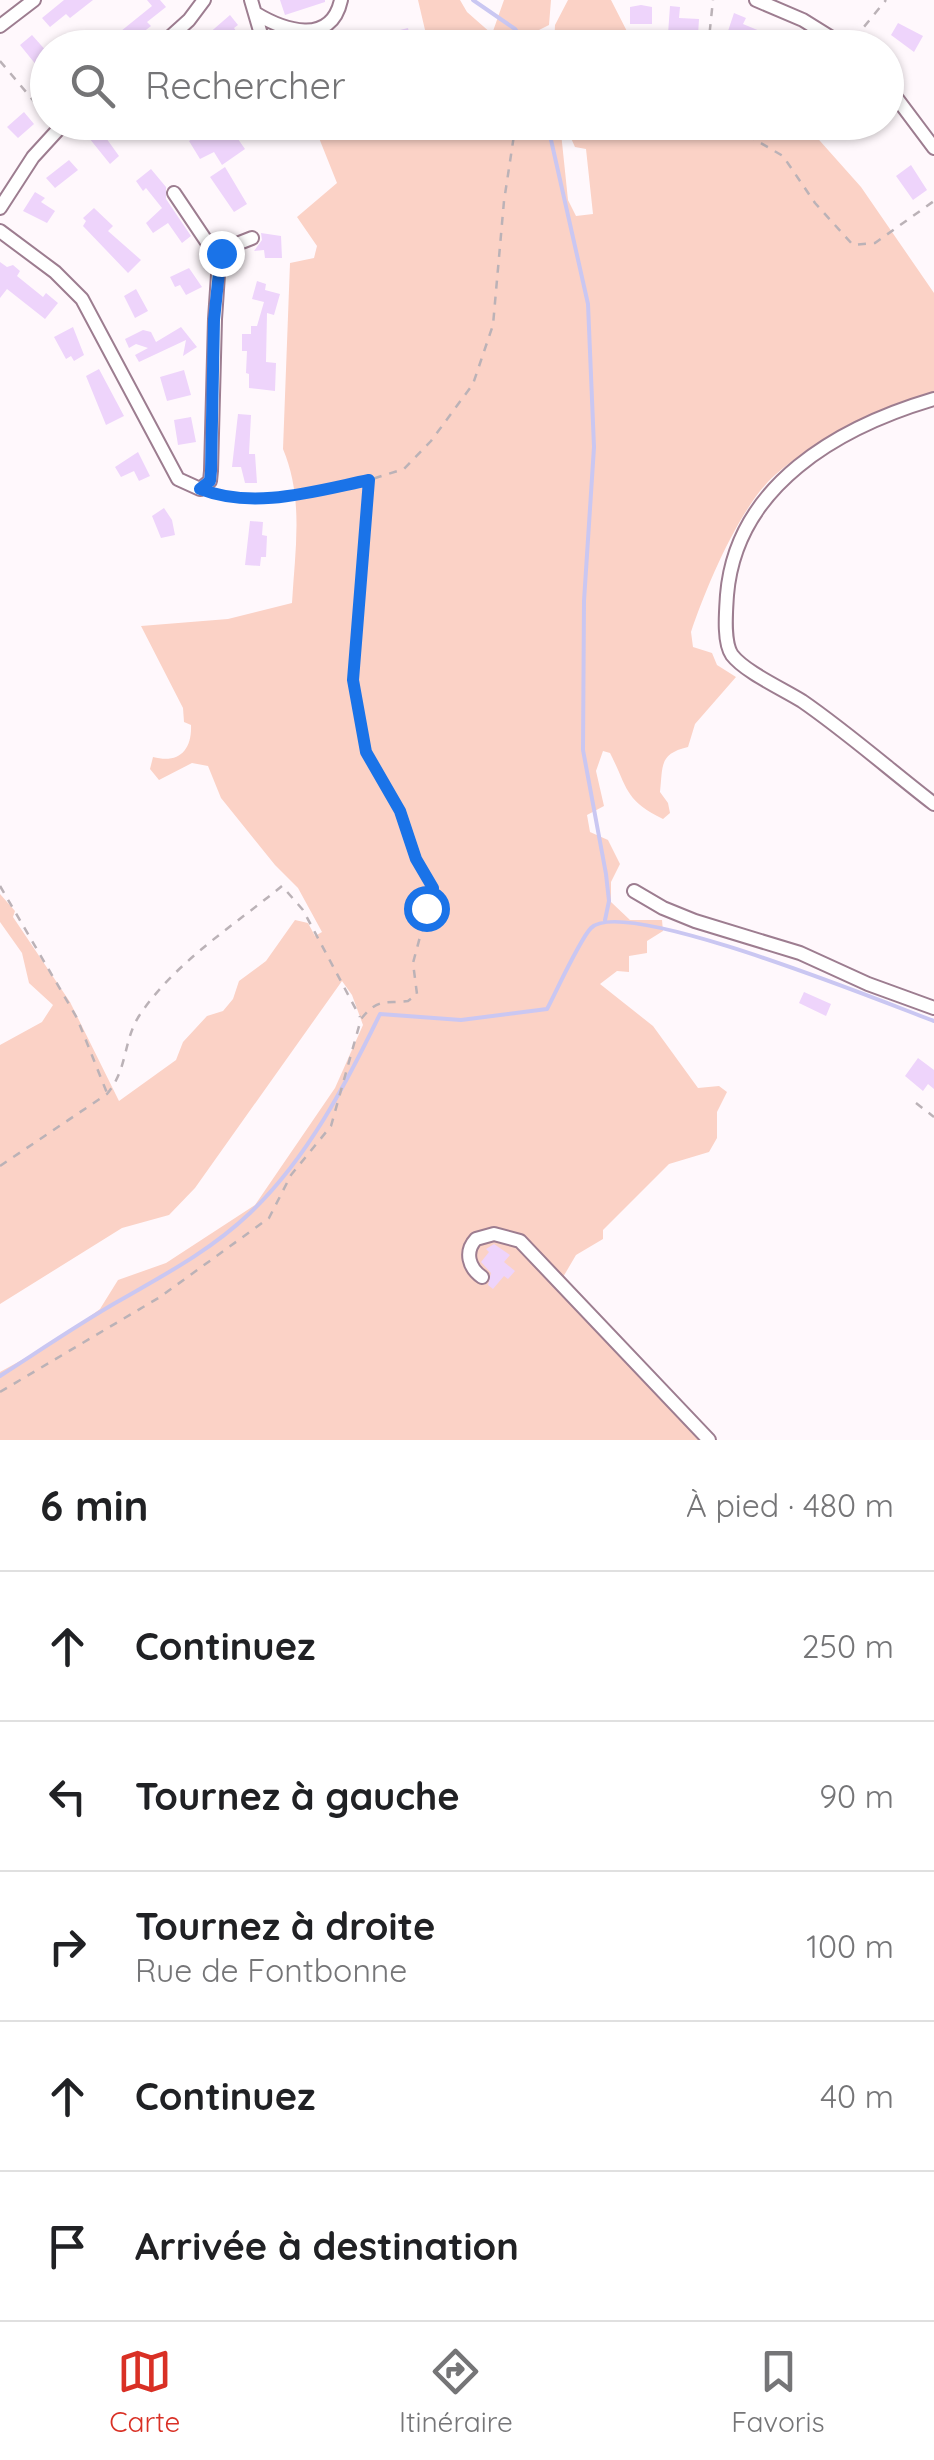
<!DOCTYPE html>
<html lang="fr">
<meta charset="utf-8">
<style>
body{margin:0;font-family:Quicksand,sans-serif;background:#f2f2f2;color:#202124}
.stop{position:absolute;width:30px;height:30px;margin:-22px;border:8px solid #1a73e8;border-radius:50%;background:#fff}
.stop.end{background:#1a73e8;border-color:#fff;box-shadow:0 2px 10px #0008}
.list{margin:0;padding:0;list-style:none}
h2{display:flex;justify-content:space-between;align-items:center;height:130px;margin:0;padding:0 40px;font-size:42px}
h2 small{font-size:32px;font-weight:400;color:#757577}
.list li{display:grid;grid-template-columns:65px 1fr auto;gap:30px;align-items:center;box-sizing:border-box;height:150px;padding:0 40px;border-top:2px solid #e0e0e0}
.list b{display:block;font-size:38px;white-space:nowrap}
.list p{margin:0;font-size:32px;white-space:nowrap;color:#757577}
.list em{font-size:32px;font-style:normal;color:#757577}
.icon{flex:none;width:55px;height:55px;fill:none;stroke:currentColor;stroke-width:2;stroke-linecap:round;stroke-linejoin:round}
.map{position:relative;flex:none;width:934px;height:1440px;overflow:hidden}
.search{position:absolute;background:#fff;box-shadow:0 2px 8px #0004;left:30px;right:30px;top:30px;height:110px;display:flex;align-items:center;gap:25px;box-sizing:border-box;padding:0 35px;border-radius:55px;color:#757577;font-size:38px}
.sheet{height:880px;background:#fff}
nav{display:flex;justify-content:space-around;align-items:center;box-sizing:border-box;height:140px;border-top:2px solid #e0e0e0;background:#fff;font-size:28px;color:#757577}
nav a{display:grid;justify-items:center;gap:5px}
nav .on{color:#d93025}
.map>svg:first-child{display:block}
.green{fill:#fbd2c6}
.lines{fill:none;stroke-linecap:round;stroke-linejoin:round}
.stream{stroke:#cac7f2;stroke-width:4}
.building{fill:#eed4fb}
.minor-casing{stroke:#9d7d90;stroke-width:16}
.path{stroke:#bbb2b7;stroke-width:2.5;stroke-dasharray:8 8;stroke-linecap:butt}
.minor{stroke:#fff;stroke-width:12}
.route{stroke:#1a73e8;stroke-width:12}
</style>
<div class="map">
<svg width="934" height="1440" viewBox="0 0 934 1440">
<rect width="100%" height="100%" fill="#fff8fc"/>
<path class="green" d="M 418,0 L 460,0 L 467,12 L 492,34 L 504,0 L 551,0 L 549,25 L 533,33 L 547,40 L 549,47 L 429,47 Z
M 568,0 L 611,0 L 635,47 L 554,47 L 555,25 Z
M 324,122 L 560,123 L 568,200 L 576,216 L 593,214 L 586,149 L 575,147 L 570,136 L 586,127 L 604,129 L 605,122 L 804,123 L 861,187 L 934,293 L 934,394 C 879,416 820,435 775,475 C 740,506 706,587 691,632 L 693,647 L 712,653 L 717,665 L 736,677 L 695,724 L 688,747 C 659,754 663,765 660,792 L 668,803 L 670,813 L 663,819 C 624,800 628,788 610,753 L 603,751 L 596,771 L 604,806 L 587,815 L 590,832 L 608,840 L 620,864 L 611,882 L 611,902 L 630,920 L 662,920 L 663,931 L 647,941 L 647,953 L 629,956 L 629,972 L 617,971 L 600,984 L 653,1026 L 698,1088 L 719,1086 L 727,1092 L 717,1112 L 717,1138 L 709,1152 L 669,1164 L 603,1230 L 603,1239 L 576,1255 L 559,1284 L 703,1440 L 0,1440 L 0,1372 L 58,1340 L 100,1309 L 118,1280 L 166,1263 L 255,1205 L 335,1088 L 363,1025 L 352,995 L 342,981 L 195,1188 L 169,1215 L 122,1228 L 0,1304 L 0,1045 L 42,1022 L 53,1005 L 29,983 L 22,953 L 0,922 L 0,894 L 15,911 L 13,917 L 70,1002 L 119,1101 L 176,1060 L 183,1042 L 207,1016 L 223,1011 L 233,999 L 239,981 L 266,961 L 295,920 L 308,923 L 315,936 L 322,932 L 298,888 L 275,865 L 221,798 L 208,766 L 192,763 L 159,780 L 150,769 L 153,757 C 179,764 192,750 191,725 L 184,722 L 183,708 L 141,626 L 228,619 L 292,603 C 295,550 304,499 283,449 L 290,263 L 314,258 L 317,246 L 297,217 L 337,183 L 315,128 Z"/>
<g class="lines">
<path class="stream" d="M 473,0 L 515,29 L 529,48
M 547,122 L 588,304 L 594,447 L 584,601 L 583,750 L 606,874 L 609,901 L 605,920
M 0,1376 C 39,1351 77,1325 117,1302 C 164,1275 210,1251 250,1213 C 307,1159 346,1084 380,1014 L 461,1020 L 547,1009 C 556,992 580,939 591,928 C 623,895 885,1003 934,1021"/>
</g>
<path class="building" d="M 64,0 L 93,0 L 70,18 L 66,14 L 50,27 L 42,18 Z
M 147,0 L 160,0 L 166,7 L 147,22 L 151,26 L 123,48 L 100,48 L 152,6 Z
M 280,0 L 325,0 L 325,2 L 285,15 Z
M 641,5 L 652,7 L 652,24 L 630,24 L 630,7 Z
M 670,6 L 680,7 L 679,18 L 699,19 L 698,35 L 684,35 L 680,39 L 668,34 Z
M 734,13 L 746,18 L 743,24 L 767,34 L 761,48 L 743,41 L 742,44 L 727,34 Z
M 230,15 L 238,25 L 234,28 L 241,38 L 237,41 L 241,48 L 192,48 Z
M 898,23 L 923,36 L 914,52 L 891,35 Z
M 408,28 L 413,48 L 389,48 L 386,38 L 393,36 L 392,32 Z
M 784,30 L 800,37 L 796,47 L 780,40 Z
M 32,35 L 48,53 L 48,57 L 37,66 L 20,45 Z
M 24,112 L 34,124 L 18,138 L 7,127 Z
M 218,122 L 226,122 L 245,149 L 222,165 L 214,152 L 200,159 L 189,141 Z
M 96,124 L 119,156 L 110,164 L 85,133 Z
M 69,160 L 78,170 L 55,188 L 46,178 Z
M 911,165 L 927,190 L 913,200 L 896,176 Z
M 225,167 L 247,204 L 234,212 L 210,177 Z
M 151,169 L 166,187 L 166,199 L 191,236 L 182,243 L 168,223 L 153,233 L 146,223 L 162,208 L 146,188 L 143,191 L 136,181 Z
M 35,192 L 45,198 L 41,202 L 55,211 L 47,223 L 23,211 Z
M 94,208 L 113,226 L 108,231 L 141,260 L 128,273 L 83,226 L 86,221 L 83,218 Z
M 261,233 L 281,236 L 282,258 L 265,258 L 264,250 L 254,251 L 262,240 Z
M 0,262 L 7,267 L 13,265 L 20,271 L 17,276 L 43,297 L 46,293 L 58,303 L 45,319 L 7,289 L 0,298 Z
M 189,268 L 202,287 L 186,295 L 180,285 L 175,287 L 170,277 Z
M 257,281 L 266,284 L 265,290 L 280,294 L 274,315 L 267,313 L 266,362 L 276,363 L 275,391 L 249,388 L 249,374 L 246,373 L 247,351 L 242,351 L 242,334 L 251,334 L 251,326 L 257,326 L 264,302 L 252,299 Z
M 136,289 L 148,311 L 135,318 L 124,296 Z
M 73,327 L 84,355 L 74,361 L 71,356 L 66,359 L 54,337 Z
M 181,327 L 197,347 L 183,356 L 186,340 L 139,362 L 135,355 L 148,348 L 136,344 L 129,348 L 125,339 L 143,330 L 151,332 L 156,342 Z
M 99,369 L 124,416 L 106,425 L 86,376 Z
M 184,370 L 191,395 L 167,401 L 160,377 Z
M 238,414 L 251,415 L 249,454 L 255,454 L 257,483 L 245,483 L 241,467 L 232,467 Z
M 191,417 L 196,442 L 178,445 L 174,420 Z
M 138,452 L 150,476 L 139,481 L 134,471 L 121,477 L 115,467 Z
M 164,508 L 172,520 L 175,535 L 161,538 L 152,516 Z
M 250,521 L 263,522 L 262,535 L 267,536 L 266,557 L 261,557 L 260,566 L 245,565 Z
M 804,992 L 831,1004 L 826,1016 L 799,1003 Z
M 918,1058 L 934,1070 L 934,1089 L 928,1084 L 923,1091 L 905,1076 Z
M 494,1244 L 510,1255 L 504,1262 L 515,1271 L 508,1279 L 504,1276 L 493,1289 L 488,1285 L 491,1273 L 481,1262 L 489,1252 L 486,1249 Z"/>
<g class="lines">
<g class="minor-casing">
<path id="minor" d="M 251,0 L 265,48
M 756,0 L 803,20 L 848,48
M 255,13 C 283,30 331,47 341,0
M 0,26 L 34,0
M 158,48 L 189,20 L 204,0
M 886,84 L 934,148
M 0,208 L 33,157 L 65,122
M 0,231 L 55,272 L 82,299 L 178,479 L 200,489 L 210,481 L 211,471 L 215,319 L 219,260 L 174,193
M 219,260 L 224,249 L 252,238
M 934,399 C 839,427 736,485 727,595 C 726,611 723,642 732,655 C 745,672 783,689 802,701 C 847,732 890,770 934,804
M 634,891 L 663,908 L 695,921 L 800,953 L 868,984 L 934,1008
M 482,1277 C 469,1268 464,1252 476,1239 L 494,1234 L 520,1241 L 709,1440"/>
</g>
<path class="path" d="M 854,39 L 886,0
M 550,48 L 554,48
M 708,48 L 713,0
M 0,61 L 48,118
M 718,122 L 740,131 L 783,156 L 815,203 L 853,245 L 875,243 L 934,201
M 744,131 L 769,130 L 778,122
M 258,138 L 264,122
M 216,495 L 280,498 L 369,480 L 404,469 L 431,441 L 473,384 L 493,325 L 504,201 L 516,122
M 0,886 L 77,1018 L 107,1093
M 916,1103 L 934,1117
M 0,1166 L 107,1094 C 128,1069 123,1041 139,1016 C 174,963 233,926 282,886 L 303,910 L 360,1017
M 0,1392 L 160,1297 L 269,1218 L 291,1175 L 331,1126 L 361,1019 C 379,997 385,1004 408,1001 L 417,994 L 413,963 L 433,888 L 430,877 L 416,859 L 400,811 L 366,752 L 353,680 L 369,480"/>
<use href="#minor" class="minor"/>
</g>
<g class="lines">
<path class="route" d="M 221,253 L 214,320 L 211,471 L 210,481 L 200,489 C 254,510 315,491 369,480 L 353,680 L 366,752 L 400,811 L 416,859 L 433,888 L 426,908"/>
</g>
</svg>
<div class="stop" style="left:426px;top:908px"></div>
<div class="stop end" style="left:221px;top:253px"></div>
<div class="search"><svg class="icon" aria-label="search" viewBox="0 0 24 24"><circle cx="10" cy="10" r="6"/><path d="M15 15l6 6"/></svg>Rechercher</div>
</div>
<section class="sheet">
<h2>6 min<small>À pied · 480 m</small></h2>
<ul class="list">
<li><svg class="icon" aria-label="ahead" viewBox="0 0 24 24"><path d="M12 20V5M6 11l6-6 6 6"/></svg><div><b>Continuez</b></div><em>250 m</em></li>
<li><svg class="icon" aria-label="left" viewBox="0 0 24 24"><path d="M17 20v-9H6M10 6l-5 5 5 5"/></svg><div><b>Tournez à gauche</b></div><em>90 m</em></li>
<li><svg class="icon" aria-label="right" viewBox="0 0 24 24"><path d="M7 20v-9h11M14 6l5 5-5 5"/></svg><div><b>Tournez à droite</b><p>Rue de Fontbonne</p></div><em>100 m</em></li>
<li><svg class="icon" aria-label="ahead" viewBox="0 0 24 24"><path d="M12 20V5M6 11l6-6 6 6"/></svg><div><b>Continuez</b></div><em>40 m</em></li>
<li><svg class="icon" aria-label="arrive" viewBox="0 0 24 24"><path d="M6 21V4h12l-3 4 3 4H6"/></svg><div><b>Arrivée à destination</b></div></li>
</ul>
</section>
<nav>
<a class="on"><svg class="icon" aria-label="map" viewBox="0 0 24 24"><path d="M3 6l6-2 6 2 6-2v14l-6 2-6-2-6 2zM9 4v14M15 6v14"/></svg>Carte</a>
<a><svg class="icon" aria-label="directions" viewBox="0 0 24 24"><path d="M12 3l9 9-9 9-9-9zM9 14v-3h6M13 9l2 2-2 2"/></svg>Itinéraire</a>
<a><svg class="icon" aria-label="saved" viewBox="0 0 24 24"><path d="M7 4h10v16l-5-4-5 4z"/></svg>Favoris</a>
</nav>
